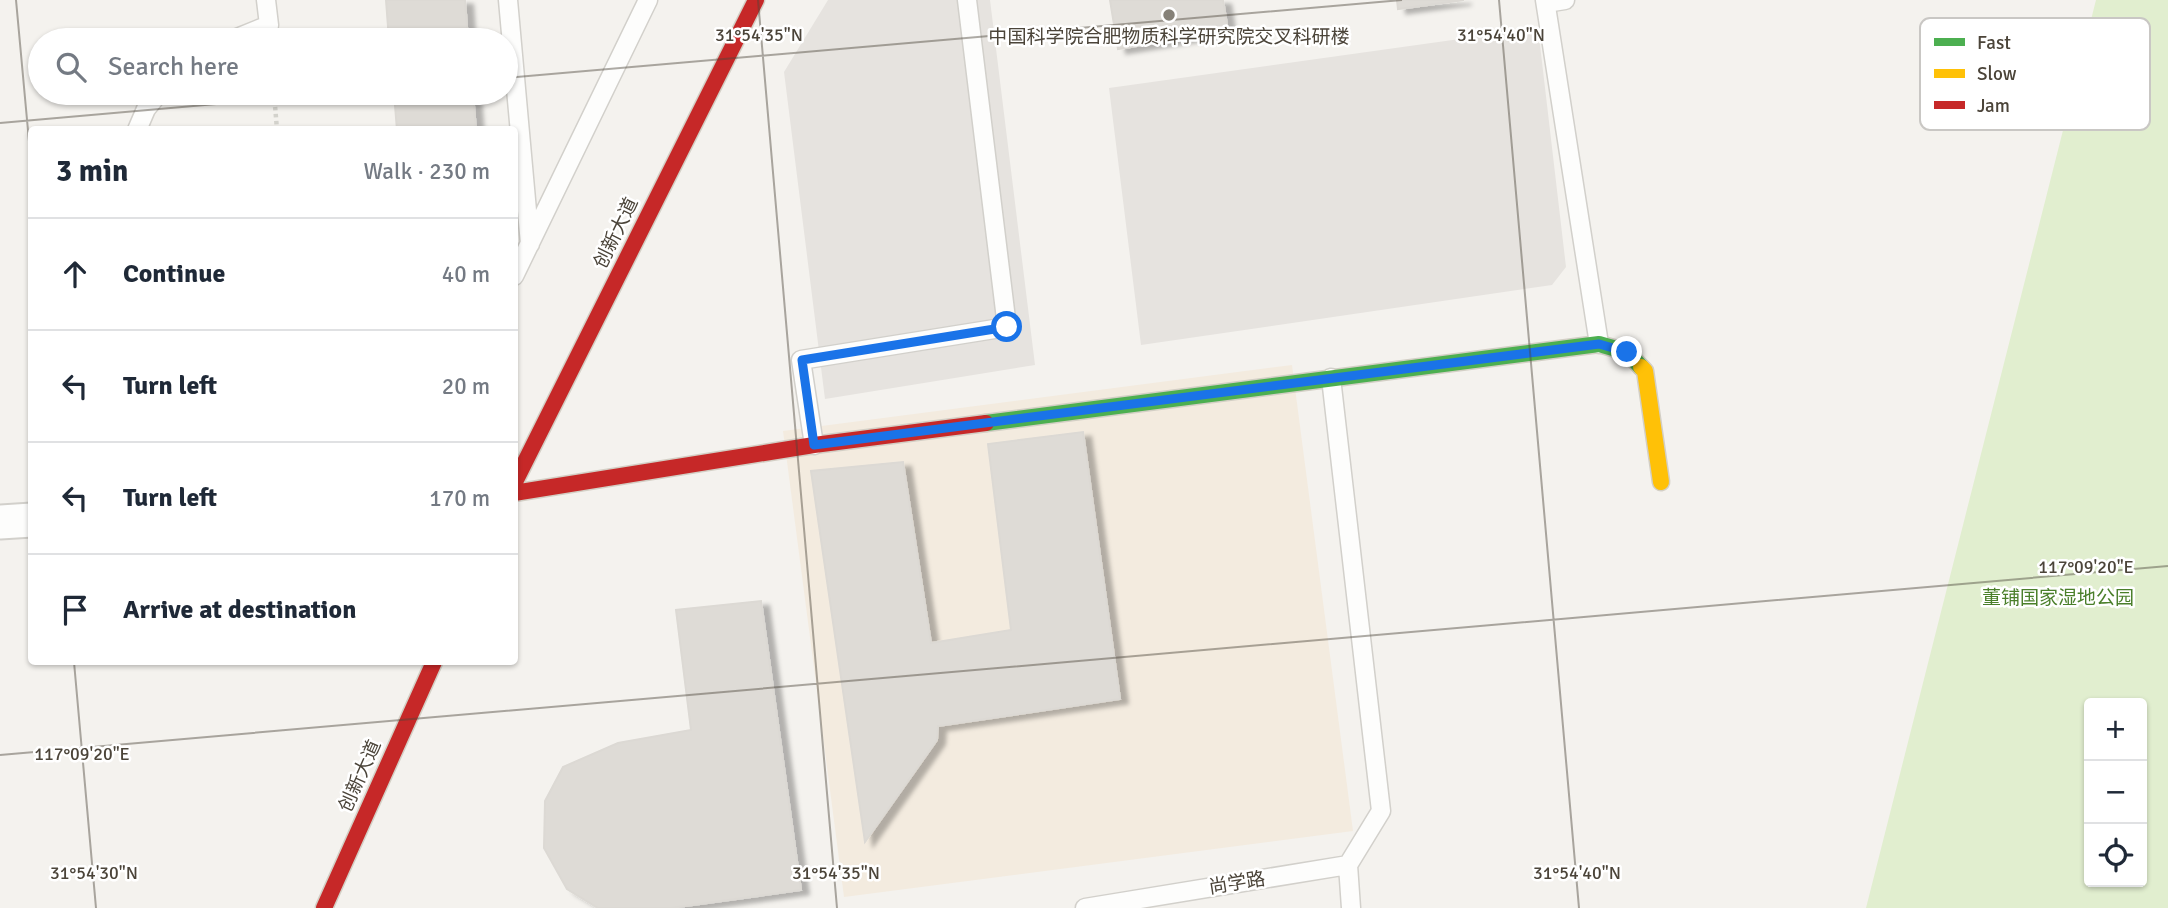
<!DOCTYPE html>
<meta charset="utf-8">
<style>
body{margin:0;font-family:Signika,"Noto Sans SC",sans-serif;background:#f2f2f3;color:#1f2937}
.controls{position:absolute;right:21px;bottom:21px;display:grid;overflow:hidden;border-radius:7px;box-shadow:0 2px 5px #0004}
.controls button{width:63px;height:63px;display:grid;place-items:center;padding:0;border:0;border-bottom:2px solid #e0e1e3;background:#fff;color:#1f2937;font:35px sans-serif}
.stop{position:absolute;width:21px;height:21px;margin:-16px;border:5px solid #1a73e8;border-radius:50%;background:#fff}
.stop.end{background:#1a73e8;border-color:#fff;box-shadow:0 2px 7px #0008}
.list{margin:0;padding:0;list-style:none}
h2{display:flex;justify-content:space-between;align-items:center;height:91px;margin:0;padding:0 28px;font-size:30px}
h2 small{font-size:23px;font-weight:400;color:#747a83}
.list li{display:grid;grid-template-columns:46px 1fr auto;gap:21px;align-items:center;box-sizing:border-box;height:112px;padding:0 28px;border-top:2px solid #e0e1e3}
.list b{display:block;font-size:26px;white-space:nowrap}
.list em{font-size:23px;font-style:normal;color:#747a83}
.icon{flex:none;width:38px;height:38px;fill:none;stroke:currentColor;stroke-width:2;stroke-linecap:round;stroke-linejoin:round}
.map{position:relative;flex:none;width:2168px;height:908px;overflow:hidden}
.search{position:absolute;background:#fff;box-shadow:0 2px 5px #0004;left:28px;top:28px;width:490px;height:77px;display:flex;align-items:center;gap:18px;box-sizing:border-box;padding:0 24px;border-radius:38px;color:#747a83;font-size:26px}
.panel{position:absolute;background:#fff;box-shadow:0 2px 5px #0004;left:28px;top:126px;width:490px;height:539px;border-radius:7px}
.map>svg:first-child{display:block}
.commercial{fill:#f3ebdf}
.green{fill:#e1eecf;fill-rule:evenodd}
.parking{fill:#e6e3df}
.building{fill:#dedbd6;stroke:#dcd9d4;stroke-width:2;filter:url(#shadow)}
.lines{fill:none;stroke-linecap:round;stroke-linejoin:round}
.lane-casing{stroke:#d2d0cb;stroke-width:21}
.street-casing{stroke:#d2d0cb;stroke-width:37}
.fast-casing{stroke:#d3cfc5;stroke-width:19}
.slow-casing{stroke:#d3cfc5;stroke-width:19}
.jam-casing{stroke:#d3cfc5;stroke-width:19}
.path{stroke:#d3d2cc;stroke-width:4.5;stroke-dasharray:3.5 3.5;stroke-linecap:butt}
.lane{stroke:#fdfdfc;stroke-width:18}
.street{stroke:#fdfdfc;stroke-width:33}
.fast{stroke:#4caf50;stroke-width:16}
.slow{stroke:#ffc107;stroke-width:16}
.jam{stroke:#c62828;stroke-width:16}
.route{stroke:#1a73e8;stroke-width:9}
.ticks{fill:none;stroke:#4b4439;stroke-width:2;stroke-opacity:0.45}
.poi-dot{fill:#868178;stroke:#fff;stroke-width:2.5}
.labels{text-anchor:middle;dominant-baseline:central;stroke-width:5;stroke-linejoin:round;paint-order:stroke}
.poi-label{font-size:19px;fill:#4b4439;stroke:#fff}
.street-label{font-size:19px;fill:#4b4439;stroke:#fff}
.park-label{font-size:19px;fill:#4a7f2a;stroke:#fff}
.key{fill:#fff;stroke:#c9c7c4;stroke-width:2}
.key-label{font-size:19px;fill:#4b4439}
.ticks-label{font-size:18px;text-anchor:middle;fill:#4b4439;stroke:#fff;stroke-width:5;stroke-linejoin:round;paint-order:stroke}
</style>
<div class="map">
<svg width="2168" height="908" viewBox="0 0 2168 908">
<defs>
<filter id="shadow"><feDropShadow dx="8" dy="4.5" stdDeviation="2" flood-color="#0004"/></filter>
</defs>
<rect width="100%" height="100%" fill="#f4f2ee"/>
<path class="commercial" d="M 1292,365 L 1353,831 L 844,897 L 783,431 Z"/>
<path class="green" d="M 2096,0 L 2168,0 L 2168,908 L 1866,908 ZM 2089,703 L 2142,703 L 2142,882 L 2089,882 Z"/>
<path class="parking" d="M 828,0 L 990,0 L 1035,365 L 825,399 L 784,72 Z
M 1538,28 L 1566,267 L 1552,285 L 1141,345 L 1109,88 Z"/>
<path class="building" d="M 386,0 L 465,0 L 468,40 L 389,40 Z
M 1110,0 L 1223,0 L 1228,31 L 1118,49 Z
M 1397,0 L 1464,0 L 1398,9 Z
M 394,93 L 473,93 L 476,130 L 397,130 Z
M 1083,432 L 1120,699 L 938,726 L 937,740 L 865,842 L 811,471 L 903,462 L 931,643 L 1011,630 L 988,444 Z
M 761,601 L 801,890 L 671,908 L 598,908 L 567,889 L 544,848 L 545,801 L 563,767 L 618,743 L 691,730 L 676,610 Z"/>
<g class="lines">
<g class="lane-casing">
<path id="lane" d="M 508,0 L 530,244
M 1545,0 L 1599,344
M 1546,3 L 1565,0
M 232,40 L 269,25 L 266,0
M 137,130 L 146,109 L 159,93
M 514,276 L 648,0
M 1331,378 L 1381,811 L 1348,865 L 1351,908
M 814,445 L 801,360 L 1007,327 L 967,0
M 1085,908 L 1348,865"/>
</g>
<g class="street-casing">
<path id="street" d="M 0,522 L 32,520"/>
</g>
<g class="fast-casing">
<path id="fast" d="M 986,423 L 1599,344 L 1627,352 L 1641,367"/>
</g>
<g class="slow-casing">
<path id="slow" d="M 1641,367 L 1645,371 L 1661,482"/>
</g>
<g class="jam-casing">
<path id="jam" d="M 514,484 L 756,0
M 514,493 L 814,445 L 986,423
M 324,908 L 434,662"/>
</g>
<path class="path" d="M 274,93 L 277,130"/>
<use href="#lane" class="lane"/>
<use href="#street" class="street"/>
<use href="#fast" class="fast"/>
<use href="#slow" class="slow"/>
<use href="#jam" class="jam"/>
</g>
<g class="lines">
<path class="route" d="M 1007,327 L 802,360 L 814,445 L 1599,344 L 1627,352"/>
</g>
<path class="ticks" d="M 16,0 L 32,174M 758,0 L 837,908M 1499,0 L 1579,908M 506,78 L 1402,0M 0,123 L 341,93M 74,662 L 96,908M 0,755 L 2168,566"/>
<circle class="poi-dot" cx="1169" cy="15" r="7"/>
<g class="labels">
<g class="poi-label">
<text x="1169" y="37">中国科学院合肥物质科学研究院交叉科研楼</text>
</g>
<g class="street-label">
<text transform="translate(616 233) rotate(-64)">创新大道</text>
<text transform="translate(360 776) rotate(-66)">创新大道</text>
<text transform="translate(1237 883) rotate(-9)">尚学路</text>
</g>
<g class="park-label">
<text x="2058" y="598">董铺国家湿地公园</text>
</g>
</g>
<rect x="1920" y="18" width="230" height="112" rx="10" class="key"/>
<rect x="1934" y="38" width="31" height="8" fill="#4caf50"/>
<rect x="1934" y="69" width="31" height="9" fill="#ffc107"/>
<rect x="1934" y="101" width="31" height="8" fill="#c62828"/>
<g class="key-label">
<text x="1977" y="49">Fast</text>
<text x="1977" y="80">Slow</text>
<text x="1977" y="112">Jam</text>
</g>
<g class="ticks-label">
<text x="759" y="41">31°54'35"N</text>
<text x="1501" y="41">31°54'40"N</text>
<text x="2086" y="573">117°09'20"E</text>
<text x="82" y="760">117°09'20"E</text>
<text x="94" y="879">31°54'30"N</text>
<text x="836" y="879">31°54'35"N</text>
<text x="1577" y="879">31°54'40"N</text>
</g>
</svg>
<div class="controls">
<button>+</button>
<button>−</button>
<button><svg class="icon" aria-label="locate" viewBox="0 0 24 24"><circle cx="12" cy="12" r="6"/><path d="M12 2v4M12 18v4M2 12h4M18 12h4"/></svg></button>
</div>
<div class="stop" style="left:1007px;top:327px"></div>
<div class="stop end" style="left:1627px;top:352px"></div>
<div class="search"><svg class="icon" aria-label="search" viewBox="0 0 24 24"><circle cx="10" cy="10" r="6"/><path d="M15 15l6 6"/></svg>Search here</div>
<section class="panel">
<h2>3 min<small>Walk · 230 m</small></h2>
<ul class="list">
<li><svg class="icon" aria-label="ahead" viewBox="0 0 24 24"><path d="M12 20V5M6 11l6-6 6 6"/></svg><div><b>Continue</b></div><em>40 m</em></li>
<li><svg class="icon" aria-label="left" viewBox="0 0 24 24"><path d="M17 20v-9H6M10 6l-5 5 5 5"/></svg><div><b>Turn left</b></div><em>20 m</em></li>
<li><svg class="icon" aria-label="left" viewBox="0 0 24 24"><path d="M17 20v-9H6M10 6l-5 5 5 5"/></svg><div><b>Turn left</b></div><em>170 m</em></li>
<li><svg class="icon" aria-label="arrive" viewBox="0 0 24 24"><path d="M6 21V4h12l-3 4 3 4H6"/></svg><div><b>Arrive at destination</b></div></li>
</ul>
</section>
</div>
